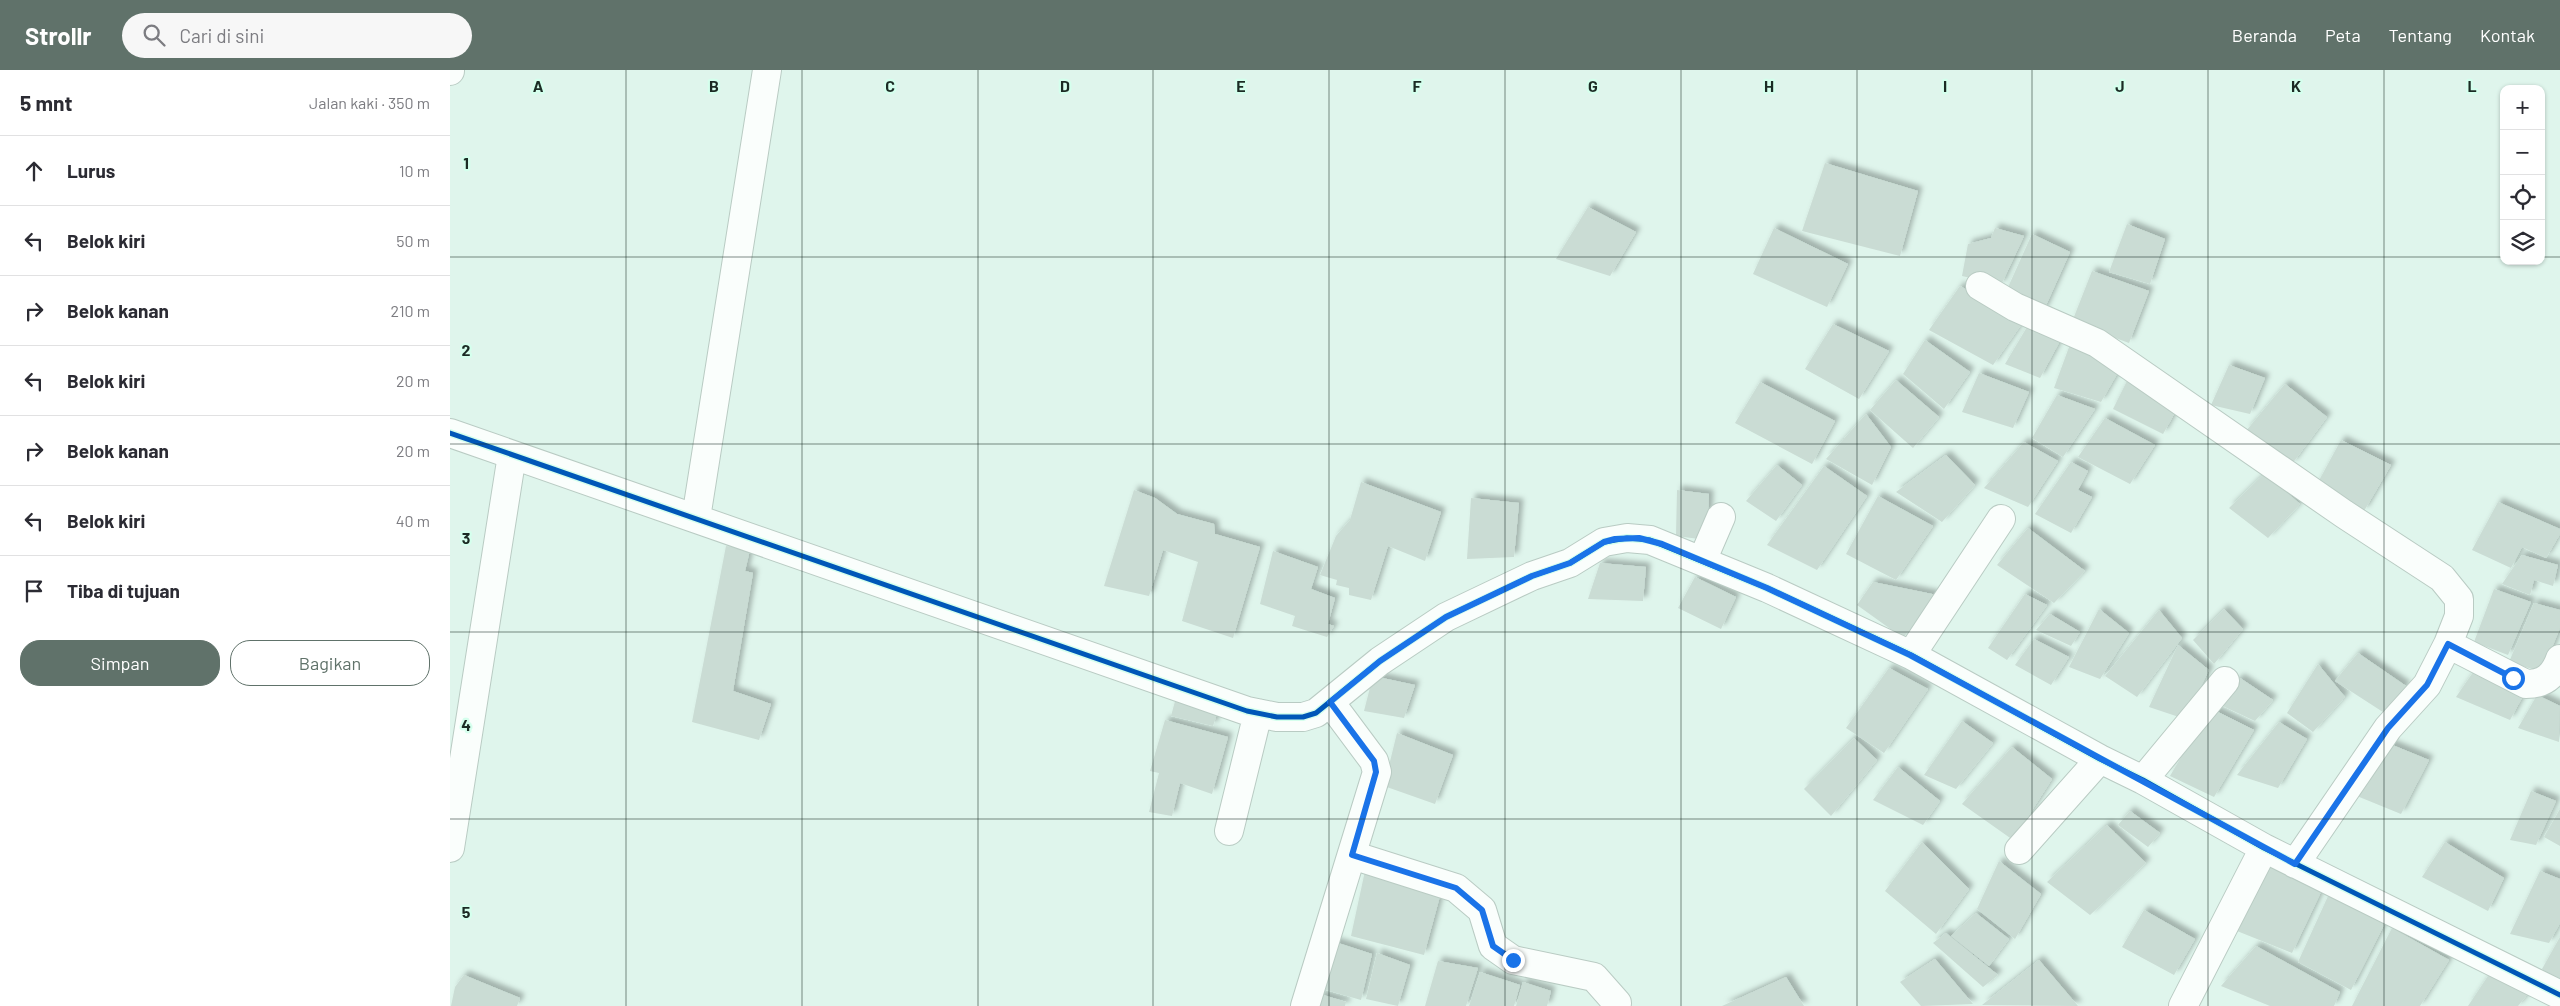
<!DOCTYPE html>
<html lang="id">
<meta charset="utf-8">
<style>
body{margin:0;font-family:Barlow,sans-serif;background:#f7f7f7;color:#2b2b33}
.controls{position:absolute;right:15px;top:15px;display:grid;overflow:hidden;border-radius:10px;box-shadow:0 1px 4px #0004}
.controls button{width:45px;height:45px;display:grid;place-items:center;padding:0;border:0;border-bottom:1px solid #e1e1e2;background:#fff;color:#2b2b33;font:25px sans-serif}
.stop{position:absolute;width:15px;height:15px;margin:-11px;border:4px solid #1a73e8;border-radius:50%;background:#fff}
.stop.end{background:#1a73e8;border-color:#fff;box-shadow:0 1px 5px #0008}
.list{margin:0;padding:0;list-style:none}
h2{display:flex;justify-content:space-between;align-items:center;height:65px;margin:0;padding:0 20px;font-size:21px}
h2 small{font-size:16px;font-weight:400;color:#7c7c81}
.list li{display:grid;grid-template-columns:32px 1fr auto;gap:15px;align-items:center;box-sizing:border-box;height:70px;padding:0 20px;border-top:1px solid #e1e1e2}
.list b{display:block;font-size:19px;white-space:nowrap}
.list em{font-size:16px;font-style:normal;color:#7c7c81}
.actions{display:flex;gap:10px;padding:15px 20px}
.actions a{flex:1;padding:11px 0;border:1px solid #60726a;border-radius:20px;text-align:center;font-size:18px;color:#60726a}
.actions .main{background:#60726a;color:#fff}
.icon{flex:none;width:28px;height:28px;fill:none;stroke:currentColor;stroke-width:2;stroke-linecap:round;stroke-linejoin:round}
.map{position:relative;flex:none;width:2110px;height:936px;overflow:hidden}
header{display:flex;align-items:center;gap:30px;box-sizing:border-box;height:70px;padding:0 25px;background:#60726a;color:#fff}
header strong{font-size:24px}
nav{display:flex;gap:28px;margin-inline-start:auto;font-size:18px}
.search{width:350px;height:45px;background:#f7f7f7;display:flex;align-items:center;gap:12px;box-sizing:border-box;padding:0 18px;border-radius:28px;color:#7c7c81;font-size:19px}
main{display:flex}
aside{flex:1;background:#fff}
.map>svg:first-child{display:block}
.building{fill:#cadcd4;filter:url(#shadow)}
.lines{fill:none;stroke-linecap:round;stroke-linejoin:round}
.minor-casing{stroke:#b9cbc3;stroke-width:30}
.minor{stroke:#fafefc;stroke-width:28}
.cycleway-casing{stroke:#d5ffed;stroke-width:8}
.cycleway{stroke:#0057b8;stroke-width:5}
.route{stroke:#1a73e8;stroke-width:6}
.grid{fill:none;stroke:#1b2b24;stroke-width:1;stroke-opacity:0.55}
.grid-label{font-size:16px;text-anchor:middle;font-weight:bold;fill:#1b2b24;stroke:#d5ffed;stroke-width:4.5;stroke-linejoin:round;paint-order:stroke}
</style>
<header>
<strong>Strollr</strong>
<div class="search"><svg class="icon" aria-label="search" viewBox="0 0 24 24"><circle cx="10" cy="10" r="6"/><path d="M15 15l6 6"/></svg>Cari di sini</div>
<nav><a>Beranda</a><a>Peta</a><a>Tentang</a><a>Kontak</a></nav>
</header>
<main>
<aside>
<h2>5 mnt<small>Jalan kaki · 350 m</small></h2>
<ul class="list">
<li><svg class="icon" aria-label="ahead" viewBox="0 0 24 24"><path d="M12 20V5M6 11l6-6 6 6"/></svg><div><b>Lurus</b></div><em>10 m</em></li>
<li><svg class="icon" aria-label="left" viewBox="0 0 24 24"><path d="M17 20v-9H6M10 6l-5 5 5 5"/></svg><div><b>Belok kiri</b></div><em>50 m</em></li>
<li><svg class="icon" aria-label="right" viewBox="0 0 24 24"><path d="M7 20v-9h11M14 6l5 5-5 5"/></svg><div><b>Belok kanan</b></div><em>210 m</em></li>
<li><svg class="icon" aria-label="left" viewBox="0 0 24 24"><path d="M17 20v-9H6M10 6l-5 5 5 5"/></svg><div><b>Belok kiri</b></div><em>20 m</em></li>
<li><svg class="icon" aria-label="right" viewBox="0 0 24 24"><path d="M7 20v-9h11M14 6l5 5-5 5"/></svg><div><b>Belok kanan</b></div><em>20 m</em></li>
<li><svg class="icon" aria-label="left" viewBox="0 0 24 24"><path d="M17 20v-9H6M10 6l-5 5 5 5"/></svg><div><b>Belok kiri</b></div><em>40 m</em></li>
<li><svg class="icon" aria-label="arrive" viewBox="0 0 24 24"><path d="M6 21V4h12l-3 4 3 4H6"/></svg><div><b>Tiba di tujuan</b></div></li>
</ul>
<div class="actions"><a class="main">Simpan</a><a>Bagikan</a></div>
</aside>
<div class="map">
<svg width="2110" height="936" viewBox="0 0 2110 936">
<defs>
<filter id="shadow"><feDropShadow dx="4.5" dy="-4.5" stdDeviation="2.5" flood-color="#0004"/></filter>
</defs>
<rect width="100%" height="100%" fill="#dff5ec"/>
<path class="building" d="M 1375,93 L 1468,121 L 1450,186 L 1352,161 Z
M 1138,137 L 1186,162 L 1160,206 L 1106,189 Z
M 1677,154 L 1715,169 L 1700,214 L 1659,202 Z
M 1324,158 L 1398,194 L 1377,237 L 1303,204 Z
M 1545,158 L 1574,166 L 1551,215 L 1512,206 L 1518,174 L 1541,168 Z
M 1582,164 L 1620,182 L 1593,242 L 1555,224 Z
M 1642,201 L 1699,221 L 1679,273 L 1622,252 Z
M 1510,216 L 1573,252 L 1543,295 L 1479,260 Z
M 1580,252 L 1611,269 L 1590,308 L 1555,294 Z
M 1383,254 L 1439,281 L 1409,329 L 1355,299 Z
M 1622,269 L 1671,297 L 1651,332 L 1604,318 Z
M 1475,270 L 1520,302 L 1494,339 L 1453,304 Z
M 1779,295 L 1815,308 L 1800,344 L 1761,335 Z
M 1529,303 L 1579,322 L 1563,358 L 1512,342 Z
M 1680,305 L 1726,341 L 1713,364 L 1663,339 Z
M 1446,310 L 1489,347 L 1463,378 L 1420,340 Z
M 1310,312 L 1385,351 L 1362,394 L 1285,353 Z
M 1835,314 L 1877,347 L 1842,394 L 1796,361 Z
M 1607,325 L 1645,339 L 1613,387 L 1582,368 Z
M 1416,344 L 1441,377 L 1422,415 L 1376,389 Z
M 1655,348 L 1705,375 L 1680,414 L 1628,387 Z
M 1891,370 L 1941,395 L 1914,441 L 1866,416 Z
M 1574,372 L 1608,391 L 1578,437 L 1534,418 Z
M 1496,385 L 1525,415 L 1492,452 L 1446,422 Z
M 1621,392 L 1638,401 L 1628,420 L 1642,427 L 1621,463 L 1585,444 Z
M 1327,395 L 1352,415 L 1326,451 L 1296,431 Z
M 1374,396 L 1417,426 L 1367,500 L 1317,475 Z
M 1815,403 L 1850,434 L 1818,468 L 1779,438 Z
M 911,412 L 991,442 L 975,491 L 938,476 L 921,530 L 899,525 L 899,518 L 886,515 L 887,510 L 870,505 L 886,466 L 900,450 Z
M 684,420 L 705,428 L 727,444 L 764,454 L 765,464 L 810,477 L 783,568 L 732,551 L 748,492 L 713,480 L 699,526 L 654,516 Z
M 1227,420 L 1259,424 L 1257,470 L 1226,466 Z
M 1428,426 L 1483,456 L 1446,510 L 1396,484 Z
M 1021,428 L 1069,433 L 1064,487 L 1017,489 Z
M 2048,432 L 2110,459 L 2110,464 L 2096,488 L 2072,477 L 2061,498 L 2022,480 Z
M 1578,458 L 1635,501 L 1604,533 L 1547,495 Z
M 276,476 L 300,480 L 295,501 L 303,503 L 283,621 L 321,634 L 309,670 L 242,652 Z
M 823,481 L 868,497 L 861,519 L 885,528 L 878,554 L 884,556 L 877,567 L 842,556 L 845,546 L 810,534 Z
M 2072,485 L 2108,495 L 2103,516 L 2084,510 L 2080,525 L 2052,514 Z
M 1150,493 L 1196,497 L 1193,531 L 1138,529 Z
M 1245,507 L 1286,527 L 1271,559 L 1228,538 Z
M 1423,512 L 1487,525 L 1453,568 L 1407,535 Z
M 2044,519 L 2081,532 L 2058,585 L 2024,572 Z
M 1575,524 L 1597,535 L 1557,590 L 1538,578 Z
M 2084,533 L 2110,540 L 2110,558 L 2092,602 L 2059,592 Z
M 1649,539 L 1679,563 L 1650,609 L 1619,597 Z
M 1774,539 L 1793,559 L 1764,594 L 1743,570 Z
M 1709,540 L 1732,568 L 1687,627 L 1655,606 Z
M 1600,544 L 1630,562 L 1621,576 L 1586,560 Z
M 1584,569 L 1619,587 L 1601,615 L 1565,595 Z
M 1728,575 L 1759,600 L 1735,649 L 1699,637 Z
M 1908,583 L 1956,616 L 1936,644 L 1885,611 Z
M 1868,594 L 1895,627 L 1863,662 L 1837,643 Z
M 1439,598 L 1478,619 L 1434,683 L 1396,658 Z
M 2026,598 L 2074,624 L 2060,650 L 2006,627 Z
M 923,606 L 965,615 L 954,648 L 914,641 Z
M 1790,608 L 1823,630 L 1805,651 L 1764,632 Z
M 727,624 L 769,637 L 763,656 L 721,646 Z
M 2087,625 L 2110,636 L 2109,672 L 2068,658 Z
M 1760,638 L 1804,660 L 1764,727 L 1720,706 Z
M 715,650 L 778,667 L 762,724 L 730,713 L 722,746 L 699,742 L 709,703 L 700,701 Z
M 1512,651 L 1543,673 L 1506,719 L 1474,705 Z
M 1829,652 L 1857,669 L 1828,718 L 1787,705 Z
M 947,663 L 1003,685 L 985,734 L 934,716 Z
M 1404,668 L 1427,690 L 1381,746 L 1354,719 Z
M 1935,672 L 1979,690 L 1951,744 L 1902,724 Z
M 1562,677 L 1602,709 L 1563,770 L 1512,734 Z
M 1448,697 L 1490,731 L 1473,755 L 1423,730 Z
M 2081,721 L 2106,731 L 2086,775 L 2060,770 Z
M 2110,739 L 2110,776 L 2094,767 Z
M 1680,741 L 1710,763 L 1698,777 L 1668,755 Z
M 1657,755 L 1696,793 L 1640,845 L 1597,812 Z
M 1472,772 L 1519,819 L 1486,864 L 1435,821 Z
M 1995,772 L 2054,808 L 2038,841 L 1972,807 Z
M 1549,791 L 1591,824 L 1565,869 L 1527,839 Z
M 1817,795 L 1871,822 L 1842,883 L 1787,861 Z
M 915,801 L 990,826 L 974,885 L 901,866 Z
M 2090,801 L 2110,809 L 2110,853 L 2099,873 L 2060,864 Z
M 1879,824 L 1935,853 L 1901,920 L 1848,892 Z
M 1694,840 L 1745,869 L 1724,905 L 1672,877 Z
M 1526,843 L 1559,869 L 1539,896 L 1501,866 Z
M 1942,858 L 1999,890 L 1970,936 L 1902,936 Z
M 1496,863 L 1548,905 L 1533,917 L 1483,873 Z
M 2110,867 L 2110,913 L 2092,899 Z
M 882,871 L 922,884 L 911,930 L 869,918 Z
M 1806,876 L 1890,922 L 1884,936 L 1820,936 L 1771,916 Z
M 927,883 L 960,895 L 948,936 L 916,929 Z
M 1485,889 L 1523,934 L 1471,936 L 1450,912 Z
M 1589,890 L 1628,936 L 1532,935 Z
M 988,891 L 1028,898 L 1016,936 L 975,936 Z
M 1030,902 L 1070,915 L 1064,936 L 1019,936 Z
M 2040,903 L 2080,921 L 2068,936 L 2018,936 Z
M 14,905 L 70,928 L 67,936 L 1,936 L 5,917 Z
M 1336,907 L 1354,936 L 1272,936 Z
M 1073,912 L 1101,921 L 1097,936 L 1066,936 Z
M 870,924 L 896,932 L 895,936 L 867,936 Z"/>
<g class="lines">
<g class="minor-casing">
<path id="minor" d="M 0,1 L 0,0
M 1530,216 L 1565,237 L 1647,273 L 1894,444 L 1992,508 L 2009,529 L 2009,546 L 1998,574 L 1977,615 L 1938,658 L 1845,794
M 0,363 L 797,641 L 827,647 L 853,647 L 866,643 L 930,591 L 996,547 L 1082,506 L 1120,493 L 1154,472 L 1177,468 L 1200,470 L 1317,518 L 1461,585 L 1650,689 L 1693,710 L 1814,778 L 2110,925
M 246,448 L 317,0
M 1252,491 L 1271,447
M 1998,574 L 2076,614 C 2094,614 2104,606 2110,589
M 1461,585 L 1551,449
M 1693,710 L 1775,611
M 779,761 L 808,643
M 0,778 L 62,385
M 1569,780 L 1650,689
M 902,785 L 1006,818 L 1032,840 L 1043,876 L 1063,890 L 1144,907 L 1167,933
M 855,936 L 927,702 L 924,691 L 880,632
M 1733,936 L 1814,778"/>
</g>
<use href="#minor" class="minor"/>
<g class="cycleway-casing">
<path id="cycleway" d="M 0,363 L 797,641 L 827,647 L 853,647 L 866,643 L 930,591 L 996,547 L 1082,506 L 1120,493 L 1154,472 L 1177,468 L 1200,470 L 1317,518 L 1461,585 L 1650,689 L 1693,710 L 1814,778 L 2110,925"/>
</g>
<use href="#cycleway" class="cycleway"/>
</g>
<g class="lines">
<path class="route" d="M 1063,890 L 1043,876 L 1032,840 L 1006,818 L 902,785 L 926,702 L 924,691 L 880,632 L 930,591 L 996,547 L 1082,506 L 1120,493 L 1154,472 L 1165,469 L 1189,468 L 1212,474 L 1317,518 L 1460,585 L 1845,794 L 1938,658 L 1977,615 L 1998,574 L 2063,608"/>
</g>
<path class="grid" d="M 176,0 L 176,936M 352,0 L 352,936M 528,0 L 528,936M 703,0 L 703,936M 879,0 L 879,936M 1055,0 L 1055,936M 1231,0 L 1231,936M 1407,0 L 1407,936M 1582,0 L 1582,936M 1758,0 L 1758,936M 1934,0 L 1934,936M 0,187 L 2054,187M 2091,187 L 2110,187M 0,374 L 2110,374M 0,562 L 2110,562M 0,749 L 2110,749"/>
<g class="grid-label">
<text x="88" y="22">A</text>
<text x="264" y="22">B</text>
<text x="440" y="22">C</text>
<text x="615" y="22">D</text>
<text x="791" y="22">E</text>
<text x="967" y="22">F</text>
<text x="1143" y="22">G</text>
<text x="1319" y="22">H</text>
<text x="1495" y="22">I</text>
<text x="1670" y="22">J</text>
<text x="1846" y="22">K</text>
<text x="2022" y="22">L</text>
<text x="16" y="99">1</text>
<text x="16" y="286">2</text>
<text x="16" y="474">3</text>
<text x="16" y="661">4</text>
<text x="16" y="848">5</text>
</g>
</svg>
<div class="controls">
<button>+</button>
<button>−</button>
<button><svg class="icon" aria-label="locate" viewBox="0 0 24 24"><circle cx="12" cy="12" r="6"/><path d="M12 2v4M12 18v4M2 12h4M18 12h4"/></svg></button>
<button><svg class="icon" aria-label="layers" viewBox="0 0 24 24"><path d="M12 4l9 5-9 5-9-5zM3 14l9 5 9-5"/></svg></button>
</div>
<div class="stop" style="left:2063px;top:608px"></div>
<div class="stop end" style="left:1063px;top:890px"></div>
</div>
</main>
